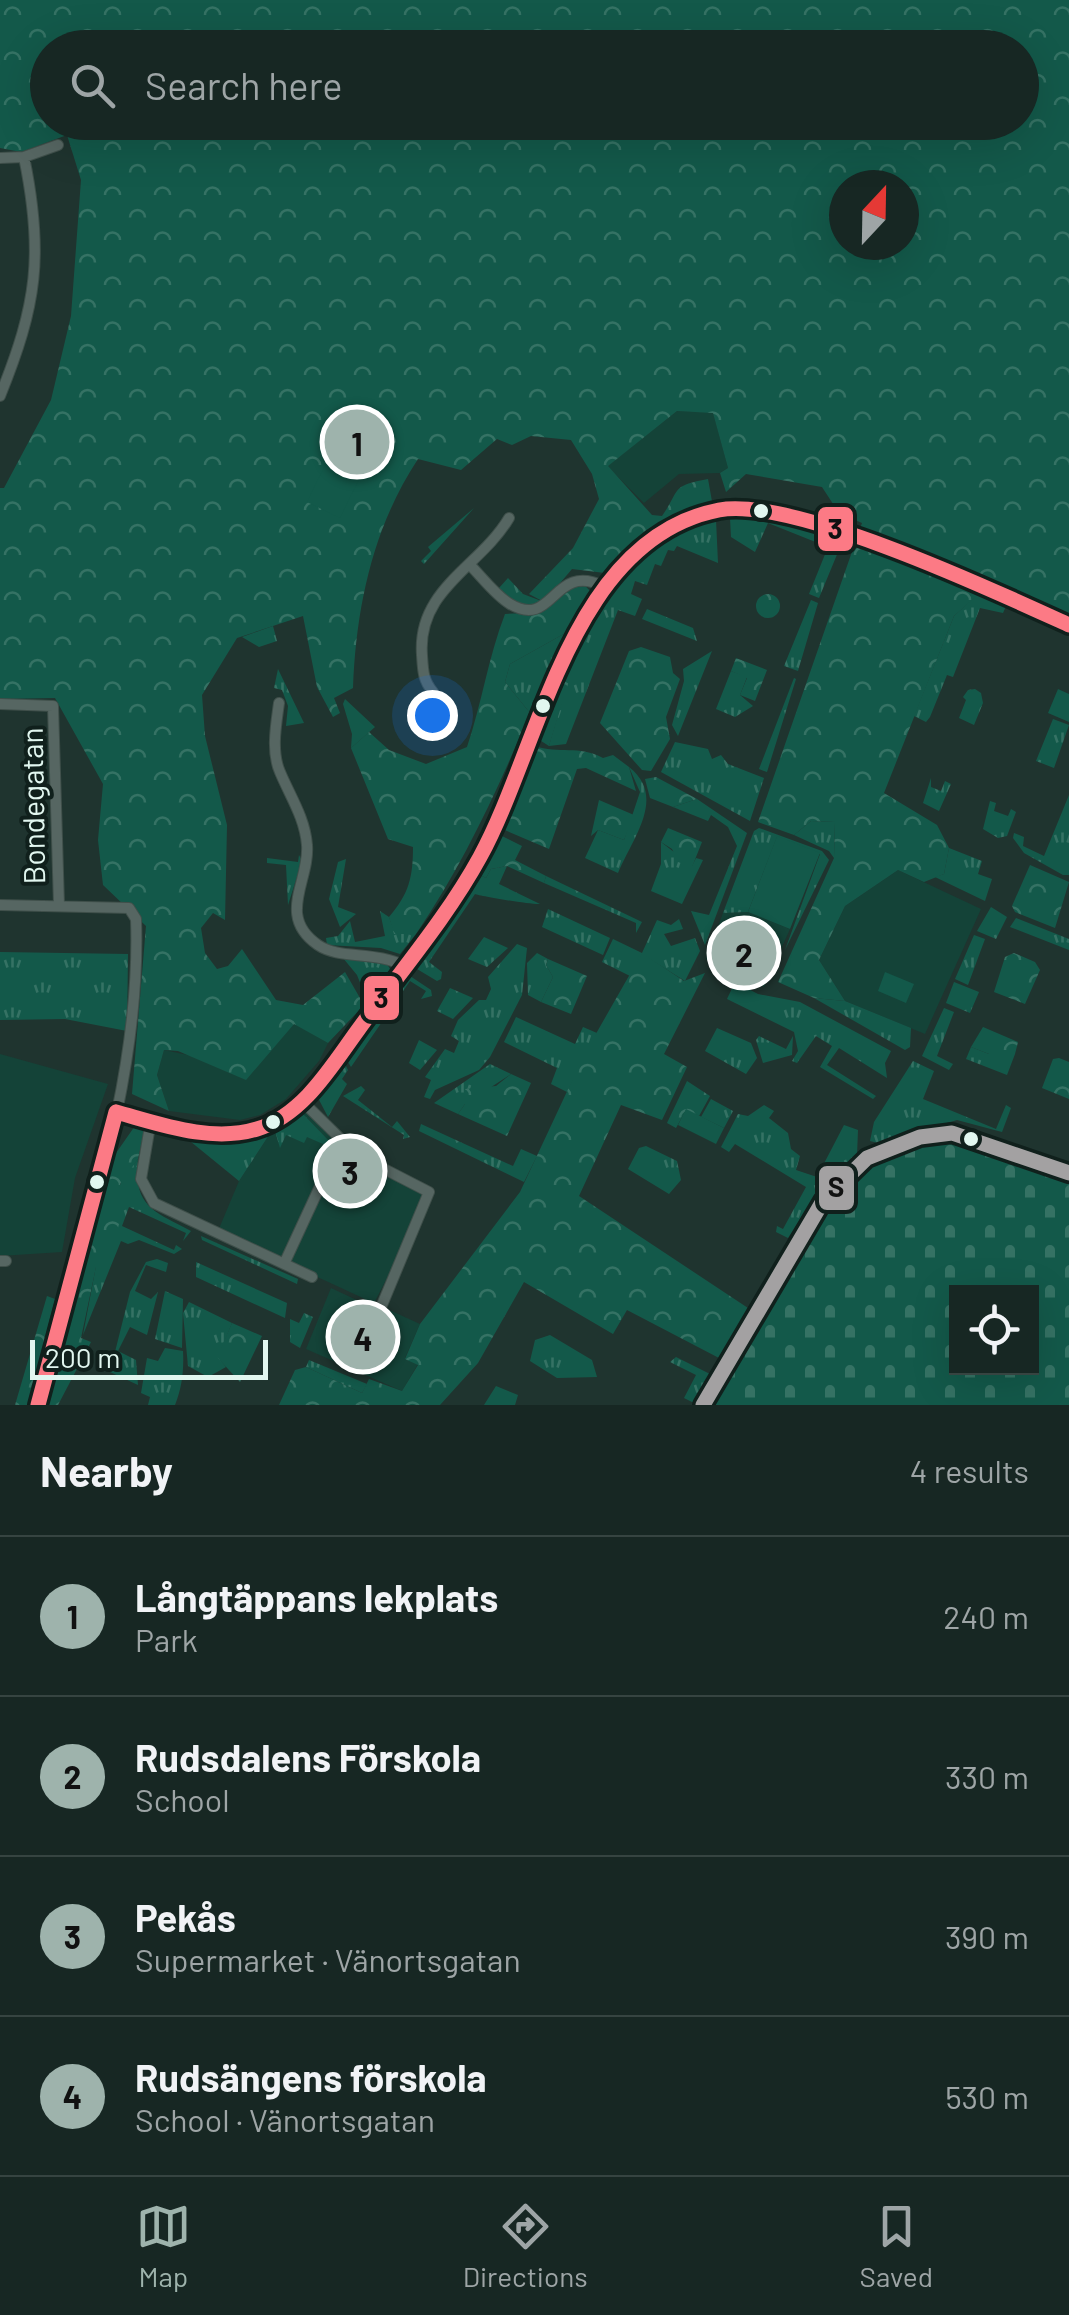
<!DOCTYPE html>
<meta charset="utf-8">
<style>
body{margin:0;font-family:Barlow,sans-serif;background:#243330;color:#f1f3f6}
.controls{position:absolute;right:30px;bottom:30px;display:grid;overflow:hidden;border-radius:0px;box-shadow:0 10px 40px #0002}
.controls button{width:90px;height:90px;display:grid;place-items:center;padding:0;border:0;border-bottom:2px solid #364441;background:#172723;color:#f1f3f6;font:50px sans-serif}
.compass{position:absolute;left:829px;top:170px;width:90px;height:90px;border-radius:50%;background:#172723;box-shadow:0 10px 40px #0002;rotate:22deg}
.scale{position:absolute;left:30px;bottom:25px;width:238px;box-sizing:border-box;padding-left:10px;border:5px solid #e2f7f0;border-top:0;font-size:28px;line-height:35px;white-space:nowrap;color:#e2f7f0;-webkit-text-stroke:8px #10201c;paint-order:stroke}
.you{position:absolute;left:432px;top:715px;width:35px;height:35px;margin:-25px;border:8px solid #fff;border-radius:50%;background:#1a73e8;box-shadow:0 0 0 15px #1a73e833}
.badge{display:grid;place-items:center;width:65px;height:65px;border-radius:50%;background:#9eb3ac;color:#111;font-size:32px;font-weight:700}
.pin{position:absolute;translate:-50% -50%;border:5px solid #fff;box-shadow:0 2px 10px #0006}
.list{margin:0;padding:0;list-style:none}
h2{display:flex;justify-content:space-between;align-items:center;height:130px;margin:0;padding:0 40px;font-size:42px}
h2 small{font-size:32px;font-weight:400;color:#9ea5a6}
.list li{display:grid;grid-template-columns:65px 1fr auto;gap:30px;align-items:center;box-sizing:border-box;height:160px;padding:0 40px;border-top:2px solid #364441}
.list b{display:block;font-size:38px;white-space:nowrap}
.list p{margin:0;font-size:32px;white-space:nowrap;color:#9ea5a6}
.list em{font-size:32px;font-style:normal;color:#9ea5a6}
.icon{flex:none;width:55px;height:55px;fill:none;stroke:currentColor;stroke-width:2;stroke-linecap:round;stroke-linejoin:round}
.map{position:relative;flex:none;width:1069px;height:1405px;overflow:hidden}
.search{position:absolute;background:#172723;box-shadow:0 10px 40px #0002;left:30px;right:30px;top:30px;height:110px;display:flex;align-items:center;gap:25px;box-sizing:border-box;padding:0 35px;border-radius:55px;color:#9ea5a6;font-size:38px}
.sheet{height:770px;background:#172723}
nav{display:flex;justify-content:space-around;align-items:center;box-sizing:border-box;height:140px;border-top:2px solid #364441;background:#172723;font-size:28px;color:#9ea5a6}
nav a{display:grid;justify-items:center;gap:5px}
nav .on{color:#9eb3ac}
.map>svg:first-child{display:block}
.built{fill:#144338}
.grass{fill:url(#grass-tufts)}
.forest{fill:url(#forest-crowns);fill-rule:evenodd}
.cemetery{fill:url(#cemetery-stones);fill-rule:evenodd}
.pitch{fill:#13594a}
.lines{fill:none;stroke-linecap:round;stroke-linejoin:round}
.minor-casing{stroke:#3f4f4a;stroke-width:12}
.minor{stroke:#566662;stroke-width:10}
.bus-1-casing{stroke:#10201c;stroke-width:22}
.bus-2-casing{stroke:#10201c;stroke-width:22}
.bus-1{stroke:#fc7a85;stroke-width:15}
.bus-2{stroke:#a3a1a2;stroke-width:15}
.bus-dot{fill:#e2f7f0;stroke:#10201c;stroke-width:4}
.labels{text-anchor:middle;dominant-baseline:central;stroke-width:8;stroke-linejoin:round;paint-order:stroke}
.street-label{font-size:30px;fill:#e2f7f0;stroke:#10201c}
.line-badge{stroke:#10201c;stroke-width:4}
.pale-badge-label{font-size:28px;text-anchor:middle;font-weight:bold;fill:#111}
</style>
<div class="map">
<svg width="1069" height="1405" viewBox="0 0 1069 1405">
<defs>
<pattern id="grass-tufts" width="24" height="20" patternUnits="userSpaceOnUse" patternTransform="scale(2.5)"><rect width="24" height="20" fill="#13594a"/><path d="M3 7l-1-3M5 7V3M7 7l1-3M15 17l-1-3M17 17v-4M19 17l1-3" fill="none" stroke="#357264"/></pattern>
<pattern id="forest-crowns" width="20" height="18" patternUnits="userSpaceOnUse" patternTransform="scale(2.5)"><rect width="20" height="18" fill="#13594a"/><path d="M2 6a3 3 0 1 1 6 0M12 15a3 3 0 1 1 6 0" fill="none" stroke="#357264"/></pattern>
<pattern id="cemetery-stones" width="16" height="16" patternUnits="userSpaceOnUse" patternTransform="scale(2.5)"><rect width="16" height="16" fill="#13594a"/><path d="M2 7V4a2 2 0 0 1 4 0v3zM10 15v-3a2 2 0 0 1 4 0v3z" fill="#357264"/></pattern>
</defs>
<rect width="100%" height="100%" fill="#1f342f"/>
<path class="built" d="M 677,411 L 713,412 L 728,468 L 720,473 L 679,474 L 644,503 L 607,466 Z
M 898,870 L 981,909 L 925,1034 L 845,1001 L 819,960 L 845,906 Z
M 748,912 L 790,929 L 764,987 L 706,959 L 723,913 Z
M 294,1023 L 328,1043 L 319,1061 L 286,1099 L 260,1115 L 240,1120 L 169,1111 L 157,1075 L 164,1050 L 254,1069 Z
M 0,1054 L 108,1084 L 75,1178 L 62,1252 L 0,1256 Z
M 310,1106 L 341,1140 L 433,1190 L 374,1303 L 420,1324 L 405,1358 L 418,1364 L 402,1391 L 306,1349 L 331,1288 L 363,1303 L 365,1299 L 218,1231 L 239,1181 L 269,1135 Z"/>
<path class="grass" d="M 474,508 L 424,564 L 421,561 L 431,551 L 428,547 Z
M 730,518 L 777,518 L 843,540 L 819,598 L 809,594 L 828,547 L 768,523 L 755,552 L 731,537 Z
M 716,520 L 718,563 L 677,546 L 674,551 L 668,550 L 661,566 L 655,564 L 647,585 L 635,581 L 631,594 L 642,599 L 635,616 L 618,610 L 566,744 L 549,746 C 580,645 596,545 716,520 Z
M 508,578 L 523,594 L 544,602 C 523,607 515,604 499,588 Z
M 978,594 L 1006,606 L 1003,613 L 980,608 L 953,677 L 947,675 L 930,717 L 926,722 L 914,716 L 954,616 Z
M 811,600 L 818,603 L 798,671 L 784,666 Z
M 647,609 L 693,628 L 697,641 L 642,619 Z
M 273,626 L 277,641 L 259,647 L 242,637 Z
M 569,631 L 530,713 L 505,682 L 510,664 Z
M 712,651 L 678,736 L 672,725 L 684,681 L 683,669 Z
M 278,669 L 304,723 L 286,726 L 288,706 L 282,690 L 274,688 Z
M 731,671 L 747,677 L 740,695 L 753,706 L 735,717 L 716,709 Z
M 794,678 L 796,679 L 767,772 L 759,769 Z
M 345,699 L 375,727 L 351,748 L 352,734 L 343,704 Z
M 1053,719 L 1069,725 L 1054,768 L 1036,761 Z
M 675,742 L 708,749 L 712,759 L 721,755 L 728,764 L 764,778 L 750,821 L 661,772 Z
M 629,767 C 667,797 633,837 618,873 L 585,858 L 598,830 L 624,840 L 640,792 Z
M 931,778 L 931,787 L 941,791 L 945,781 L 951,784 L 939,811 L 923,803 Z
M 1069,795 L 1069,875 L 1063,875 L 1024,853 L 1013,838 L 1014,833 L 1024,837 L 1023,846 L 1044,856 Z
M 697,799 L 747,833 L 705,945 L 691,911 L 709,915 L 737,846 L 728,827 L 711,815 L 708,821 L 673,807 Z
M 990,801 L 996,803 L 994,811 L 1008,816 L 1011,809 L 1016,812 L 1007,836 L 998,838 L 983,829 Z
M 811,821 L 835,822 L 834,858 L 829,851 L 794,835 Z
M 759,828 L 822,851 L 829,860 L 785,950 L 820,854 L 777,837 L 748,912 L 723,913 L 754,831 Z
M 661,842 L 692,866 L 696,858 L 703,860 L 682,904 L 651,891 L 661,864 Z
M 949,848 L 982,861 L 978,874 L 992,879 L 985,901 L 935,877 L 944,874 Z
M 299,855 L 302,861 L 288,905 L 286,865 L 267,863 L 267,858 L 298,862 Z
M 346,859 L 338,907 L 356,914 L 340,927 L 329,899 L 338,862 Z
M 507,866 L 499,884 L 540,904 C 533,905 480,896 475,894 L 429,962 L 442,972 L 441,979 L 437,981 L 417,969 L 417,962 L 478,874 L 486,878 L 491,869 Z
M 546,876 L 642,922 L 636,933 L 636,923 L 544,883 Z
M 991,907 L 1007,917 L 996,939 L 977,931 Z
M 548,909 L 610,938 L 603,955 L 542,927 Z
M 380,911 L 389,917 L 395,934 L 416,934 L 400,954 L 381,948 L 327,945 L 326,938 L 338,936 L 350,921 L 355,942 L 385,936 Z
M 1016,918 L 1069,939 L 1069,950 L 1010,927 Z
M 679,919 L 683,929 L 664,934 L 671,946 L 695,938 L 700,951 L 685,981 L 642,954 L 630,976 L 602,962 L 613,939 L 642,953 L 657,920 L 671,925 Z
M 974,935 L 985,939 L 968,985 L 955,979 Z
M 484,937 L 508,948 L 487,967 L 468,959 Z
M 517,944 L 527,948 L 522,995 L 490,1057 L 479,1070 L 435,1090 L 430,1099 L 424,1097 L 431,1080 L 425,1077 L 445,1049 L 454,1053 L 459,1041 L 451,1036 L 458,1020 L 479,1000 L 486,1000 L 491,989 L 488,977 Z
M 0,952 L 128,954 L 127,1031 L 65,1019 L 0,1020 Z
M 537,953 L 548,959 L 546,965 L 553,977 L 541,1002 L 528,995 L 527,963 Z
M 343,958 L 386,962 L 390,969 L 367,1000 L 357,975 Z
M 407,974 L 431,990 L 432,996 L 421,999 L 426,991 L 410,981 L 351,1067 L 345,1057 Z
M 735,982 L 758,994 L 800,1002 L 891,1051 L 885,1063 L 887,1078 L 839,1048 L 827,1065 L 876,1096 L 873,1099 L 820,1067 L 832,1046 L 816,1036 L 797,1063 L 792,1061 L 798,1051 L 794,1032 L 727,999 Z
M 954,982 L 979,992 L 970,1013 L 946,1003 Z
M 450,988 L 473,998 L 453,1019 L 437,1011 Z
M 814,998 L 845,1001 L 911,1028 L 910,1047 L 905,1050 Z
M 944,1008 L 954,1012 L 937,1056 L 953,1064 L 949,1070 L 922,1056 Z
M 516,1017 L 575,1044 L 583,1027 L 597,1033 L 567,1092 L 551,1084 L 557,1068 L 504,1042 Z
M 717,1028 L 751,1043 L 757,1058 L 746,1074 L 705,1051 Z
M 759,1036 L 786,1049 L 793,1036 L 792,1055 L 763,1063 L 756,1040 Z
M 419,1040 L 437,1050 L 420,1070 L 409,1063 Z
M 971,1047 L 989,1054 L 1015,1054 L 1007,1075 L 966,1059 Z
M 913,1061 L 934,1071 L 923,1099 L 996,1129 L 1006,1105 L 1011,1108 L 1002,1132 L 957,1120 L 878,1143 L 870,1141 L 874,1122 Z
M 490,1064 L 511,1074 L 465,1104 L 458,1114 L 434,1103 Z
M 361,1086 L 365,1090 L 358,1100 L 392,1127 L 397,1121 L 410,1137 L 403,1139 L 404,1135 L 343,1096 Z
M 711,1099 L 733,1111 L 724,1128 L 701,1117 Z
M 764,1105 L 774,1111 L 769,1118 L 788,1133 L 791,1149 L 800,1156 L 796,1170 L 817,1177 L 844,1125 L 858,1130 L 857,1155 L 824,1182 L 788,1238 L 776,1232 L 777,1226 L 783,1229 L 806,1187 L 735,1144 L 729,1152 L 721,1147 L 738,1114 L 748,1116 Z
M 302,1113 L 330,1142 L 330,1147 L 307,1137 L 304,1143 L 286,1135 L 280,1148 L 275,1131 Z
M 421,1124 L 513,1166 L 521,1149 L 537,1156 L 524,1182 L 419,1131 Z
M 269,1135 L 239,1181 L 185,1137 Z
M 646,1146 L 677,1161 L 681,1180 L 669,1194 L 628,1169 L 639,1148 Z
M 138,1159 C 133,1207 154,1211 191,1231 L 183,1241 L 186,1233 L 129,1207 L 122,1226 L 174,1250 L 176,1245 L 182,1249 L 174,1254 L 139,1240 L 128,1244 L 121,1241 L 83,1335 L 96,1266 C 126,1243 111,1217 120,1185 C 122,1176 133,1166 138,1159 Z
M 201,1236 L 298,1279 L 297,1284 L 202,1240 Z
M 157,1259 L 168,1263 L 166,1272 L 146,1265 L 135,1291 L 151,1299 L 158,1292 L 147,1335 L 130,1327 L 118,1351 L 136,1360 L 138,1385 L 110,1372 L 130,1292 L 146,1262 Z
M 196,1262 L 287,1303 L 285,1318 L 196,1277 Z
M 165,1291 L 183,1299 L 182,1348 L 155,1339 Z
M 189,1302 L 232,1323 L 218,1357 L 226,1367 L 208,1377 L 188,1366 L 183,1313 Z
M 304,1313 L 313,1317 L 300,1348 L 290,1342 L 290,1319 L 299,1323 Z
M 550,1335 L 592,1360 L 597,1377 L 557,1378 L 530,1361 L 535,1340 Z
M 165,1348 L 183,1351 C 184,1371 182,1387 175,1405 L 148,1405 L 150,1397 L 141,1393 L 147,1358 L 158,1361 Z
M 676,1357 L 710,1374 L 694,1403 L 684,1398 L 696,1375 L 670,1362 Z
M 309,1360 L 367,1384 L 362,1393 L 306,1367 Z
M 496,1386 L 518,1395 L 515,1405 L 484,1405 Z"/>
<path class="forest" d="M 0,0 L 1069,0 L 1069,619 L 988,586 L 954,616 L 884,793 L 937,825 L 949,848 L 944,874 L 924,882 L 898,870 L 845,906 L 819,960 L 845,1001 L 814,998 L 778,982 L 834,858 L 835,822 L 811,821 L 794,835 L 758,822 L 862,523 L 839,513 L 822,487 L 746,474 L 726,492 L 720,473 L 728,468 L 713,413 L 677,411 L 608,466 L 652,515 L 662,516 C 681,489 670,486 708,479 L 713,507 C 671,523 635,537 605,573 L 572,569 L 544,602 L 529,594 L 573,548 L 599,499 L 592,474 L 571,440 L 531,436 L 512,445 L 497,439 L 461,470 L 418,459 C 373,527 356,607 353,688 L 334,698 L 340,713 L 333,717 L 317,687 L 303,616 L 237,638 L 202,695 L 205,736 L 227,825 L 225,920 L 213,913 L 201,928 L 205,953 L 217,969 L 228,966 L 242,949 L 276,1000 L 303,1005 L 345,972 L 364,1005 L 328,1043 L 294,1024 L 246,1080 L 178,1051 L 164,1050 L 157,1075 L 169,1111 L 132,1094 L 146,926 L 103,885 L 98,840 L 103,784 L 55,698 L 0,699 L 0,488 L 4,488 L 51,400 L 71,316 L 81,180 L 67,135 L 21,152 L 0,148 ZM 48,48 L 1022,48 L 1022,122 L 48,122 ZM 844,185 L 904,185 L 904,245 L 844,245 Z
M 577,577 L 590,591 L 569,631 L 510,664 L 505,682 L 530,713 C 497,791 464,863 416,934 L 394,934 L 389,917 C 409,894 413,877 413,847 L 388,839 L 351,748 L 369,732 L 389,750 L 426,764 L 467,747 C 482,703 488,658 505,614 L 526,613 Z
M756 606a12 12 0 1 1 24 0a12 12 0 1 1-24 0Z
M 587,622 L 549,746 L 538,739 Z
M 641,647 L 670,657 L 673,673 L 680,679 L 666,717 L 670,739 L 651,771 L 642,770 L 600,723 L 629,651 Z
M 736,658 L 767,670 L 755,701 L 740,695 L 747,678 L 731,671 Z
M 975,689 L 981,693 L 983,703 L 974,725 L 959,718 L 966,700 L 963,697 L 968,690 Z
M 534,746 C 559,754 579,745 603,758 L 613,755 L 629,767 L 636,791 L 586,768 L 577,769 L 549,849 L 500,828 Z
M 656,777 L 697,799 L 673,807 L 650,798 L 645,779 Z
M 599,800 L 634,815 L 624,840 L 598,830 L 591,836 Z
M 668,828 L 702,842 L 692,867 L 678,862 L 672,849 L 661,842 Z
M 498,834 L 522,846 L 515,860 L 546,876 L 544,883 L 507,866 L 491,869 L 486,878 L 478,874 Z
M 1030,865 L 1069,882 L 1055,928 L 1015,912 L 1012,906 Z
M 642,953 L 684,981 L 705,973 L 664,1054 L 687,1067 L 662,1120 L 621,1105 L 579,1196 L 748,1308 L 719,1358 L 627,1310 L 613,1334 L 524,1282 L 478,1363 L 440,1405 L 279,1405 L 295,1370 L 306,1367 L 362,1393 L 369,1379 L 402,1391 L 418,1365 L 405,1359 L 420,1324 L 520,1192 L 585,1053 Z
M 1014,953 L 1035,962 L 1040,970 L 1025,1004 L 994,992 L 1005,957 Z
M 548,959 L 587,976 L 571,1014 L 541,1002 L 553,977 L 546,965 Z
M 983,1027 L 1018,1042 L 1015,1054 L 989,1054 L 971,1047 Z
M 1059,1058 L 1069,1062 L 1069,1099 L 1042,1088 L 1053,1059 Z
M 343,1060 L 348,1070 L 342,1079 L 347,1084 L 328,1117 L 317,1096 Z
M 511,1074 L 531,1083 L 507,1136 L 458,1114 L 465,1104 L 465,1089 L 496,1086 Z
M 687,1081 L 710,1096 L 699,1116 L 686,1110 L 676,1128 L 667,1123 Z
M 137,1123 L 145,1127 L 138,1159 L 120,1184 L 119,1224 L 111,1255 L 96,1267 L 81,1338 L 91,1342 L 58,1405 L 44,1405 L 107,1166 Z
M 47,1296 L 55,1299 L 28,1405 L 15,1405 Z
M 232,1323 L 262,1336 L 240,1382 L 217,1357 Z"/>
<path class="cemetery" d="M 957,1141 L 996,1148 L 1069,1177 L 1069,1405 L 713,1405 C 747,1344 808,1208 862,1170 C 892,1150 922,1145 957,1141 ZM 956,1292 L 1032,1292 L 1032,1368 L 956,1368 Z"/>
<path class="pitch" d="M 333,449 L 366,465 L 340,518 L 307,502 Z
M 1058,689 L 1069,694 L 1069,722 L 1048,713 Z
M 777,836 L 820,853 L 790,929 L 748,912 Z
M 885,972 L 914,984 L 906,1003 L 878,991 Z
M 686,1109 L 724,1128 L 716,1144 L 678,1125 Z"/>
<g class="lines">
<g class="minor-casing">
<path id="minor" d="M 0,158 L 24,157 L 58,145
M 0,396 C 37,305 44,254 24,157
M 469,564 C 482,577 495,595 510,604 C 554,630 552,562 603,586
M 433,692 C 423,680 423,671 422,655 C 417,589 480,567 509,518
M 279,703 C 276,725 271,752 280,772 C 290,796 305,818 307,845 C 310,881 276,916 318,945 C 340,960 375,950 407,967
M 0,704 L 53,706 L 59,905
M 0,905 L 129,908 L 136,919 C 142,1083 80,1248 38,1405
M 300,1099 L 357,1155 L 429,1192 L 382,1305
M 116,1112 C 160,1123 211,1142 257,1129 C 300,1117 333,1064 358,1030 C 405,965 459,904 494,830 C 549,713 574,547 719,510 C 779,495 1005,595 1069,625
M 151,1120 L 141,1179 L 154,1203 L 312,1277
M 0,1261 L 6,1261
M 284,1264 L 340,1143
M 703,1405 L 823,1201 L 867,1158 L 920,1137 L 952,1133 L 1069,1173"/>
</g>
<use href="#minor" class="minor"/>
<g class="bus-1-casing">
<path id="bus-1" d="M 116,1112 C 160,1124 211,1143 257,1129 C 303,1115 331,1067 358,1030 C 399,973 446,919 480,857 C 541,746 570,539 719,510 C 792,496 997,592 1069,625
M 38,1405 L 116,1112"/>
</g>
<g class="bus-2-casing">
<path id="bus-2" d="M 703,1405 L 823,1201 L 867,1158 L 920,1137 L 952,1133 L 1069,1173"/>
</g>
<use href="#bus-1" class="bus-1"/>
<use href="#bus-2" class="bus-2"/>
</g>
<g class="bus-dot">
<circle cx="761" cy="511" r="9"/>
<circle cx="543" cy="706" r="9"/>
<circle cx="273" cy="1122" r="9"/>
<circle cx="971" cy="1139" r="9"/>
<circle cx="97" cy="1182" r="9"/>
</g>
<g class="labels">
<g class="street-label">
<text transform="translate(32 806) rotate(-91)">Bondegatan</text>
</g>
</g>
<g class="line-badge">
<rect x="816" y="505" width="39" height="48" rx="10" fill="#fc7a85"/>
<rect x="362" y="974" width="39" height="48" rx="10" fill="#fc7a85"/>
<rect x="817" y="1164" width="39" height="48" rx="10" fill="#a3a1a2"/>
</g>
<g class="pale-badge-label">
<text x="835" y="539">3</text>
<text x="381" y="1008">3</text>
<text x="836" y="1197">S</text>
</g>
</svg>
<div class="controls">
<button><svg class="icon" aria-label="locate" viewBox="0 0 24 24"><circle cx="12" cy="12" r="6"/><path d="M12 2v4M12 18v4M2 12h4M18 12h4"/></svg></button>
</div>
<svg class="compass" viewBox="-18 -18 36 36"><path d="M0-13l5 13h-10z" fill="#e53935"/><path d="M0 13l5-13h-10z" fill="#9ea5a6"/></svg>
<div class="scale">200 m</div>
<div class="you"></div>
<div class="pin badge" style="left:357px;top:442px">1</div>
<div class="pin badge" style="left:744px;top:953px">2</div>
<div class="pin badge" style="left:350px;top:1171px">3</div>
<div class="pin badge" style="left:363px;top:1337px">4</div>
<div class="search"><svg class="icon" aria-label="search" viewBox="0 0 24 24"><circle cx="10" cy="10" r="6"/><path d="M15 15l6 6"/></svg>Search here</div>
</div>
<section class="sheet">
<h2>Nearby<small>4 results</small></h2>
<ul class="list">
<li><span class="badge">1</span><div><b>Långtäppans lekplats</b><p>Park</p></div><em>240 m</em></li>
<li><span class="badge">2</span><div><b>Rudsdalens Förskola</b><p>School</p></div><em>330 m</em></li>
<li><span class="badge">3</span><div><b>Pekås</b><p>Supermarket · Vänortsgatan</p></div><em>390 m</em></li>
<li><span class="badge">4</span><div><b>Rudsängens förskola</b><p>School · Vänortsgatan</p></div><em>530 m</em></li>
</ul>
</section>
<nav>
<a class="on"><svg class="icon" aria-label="map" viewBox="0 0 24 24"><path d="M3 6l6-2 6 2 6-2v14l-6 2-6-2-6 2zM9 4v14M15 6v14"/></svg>Map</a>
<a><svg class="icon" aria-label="directions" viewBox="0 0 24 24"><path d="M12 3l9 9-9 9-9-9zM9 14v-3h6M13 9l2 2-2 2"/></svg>Directions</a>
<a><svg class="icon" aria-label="saved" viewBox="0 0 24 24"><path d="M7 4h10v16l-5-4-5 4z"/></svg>Saved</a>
</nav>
